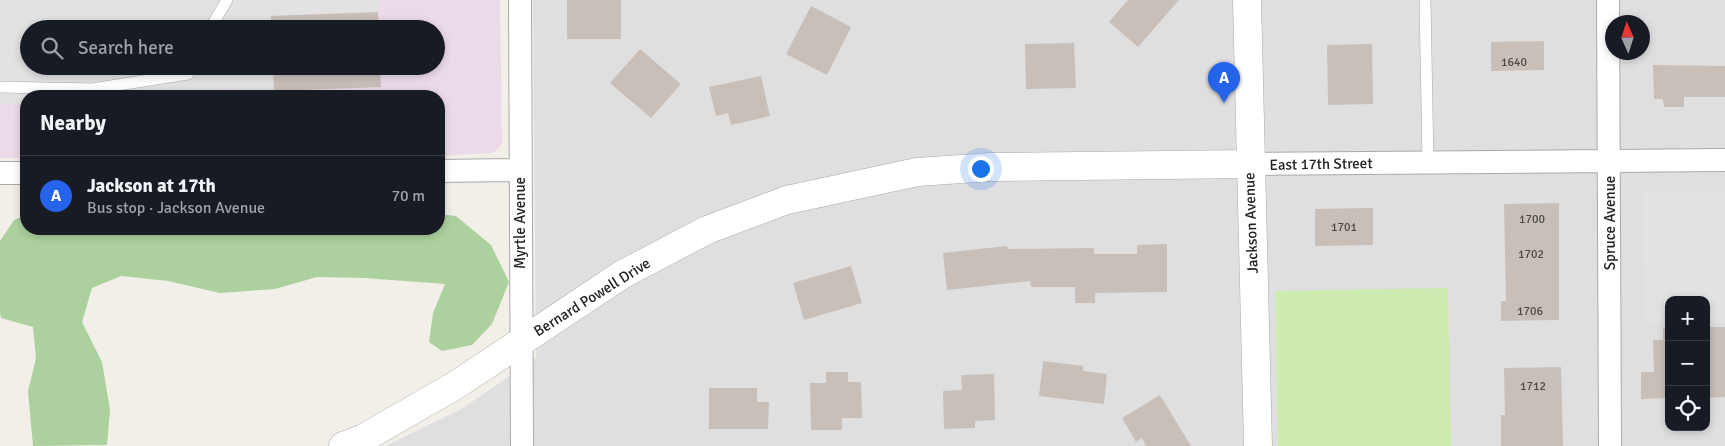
<!DOCTYPE html>
<meta charset="utf-8">
<style>
body{margin:0;font-family:Signika,sans-serif;background:#20242c;color:#f1f3f6}
.controls{position:absolute;right:15px;bottom:15px;display:grid;overflow:hidden;border-radius:10px;box-shadow:0 2px 8px #0003}
.controls button{width:45px;height:45px;display:grid;place-items:center;padding:0;border:0;border-bottom:1px solid #363941;background:#171b24;color:#f1f3f6;font:25px sans-serif}
.compass{position:absolute;left:1605px;top:15px;width:45px;height:45px;border-radius:50%;background:#171b24;box-shadow:0 2px 8px #0003;rotate:357deg}
.you{position:absolute;left:980px;top:168px;width:18px;height:18px;margin:-12px;border:4px solid #fff;border-radius:50%;background:#1a73e8;box-shadow:0 0 0 8px #1a73e833}
.badge{display:grid;place-items:center;width:32px;height:32px;border-radius:50%;background:#2563eb;color:#fff;font-size:16px;font-weight:700}
.pin{position:absolute;translate:-50% -41px;filter:drop-shadow(0 1px 2px #0008)}
.pin::after{content:'';position:absolute;top:26px;width:18px;height:15px;background:inherit;clip-path:polygon(0 0,100% 0,50% 100%)}
.list{margin:0;padding:0;list-style:none}
h2{display:flex;justify-content:space-between;align-items:center;height:65px;margin:0;padding:0 20px;font-size:21px}
h2 small{font-size:16px;font-weight:400;color:#9ea1a6}
.list li{display:grid;grid-template-columns:32px 1fr auto;gap:15px;align-items:center;box-sizing:border-box;height:80px;padding:0 20px;border-top:1px solid #363941}
.list b{display:block;font-size:19px;white-space:nowrap}
.list p{margin:0;font-size:16px;white-space:nowrap;color:#9ea1a6}
.list em{font-size:16px;font-style:normal;color:#9ea1a6}
.icon{flex:none;width:28px;height:28px;fill:none;stroke:currentColor;stroke-width:2;stroke-linecap:round;stroke-linejoin:round}
.map{position:relative;flex:none;width:1725px;height:446px;overflow:hidden}
.search{position:absolute;background:#171b24;box-shadow:0 2px 8px #0003;left:20px;top:20px;width:425px;height:55px;display:flex;align-items:center;gap:12px;box-sizing:border-box;padding:0 18px;border-radius:28px;color:#9ea1a6;font-size:19px}
.panel{position:absolute;background:#171b24;box-shadow:0 2px 8px #0003;left:20px;top:90px;width:425px;height:145px;border-radius:20px}
.map>svg:first-child{display:block}
.residential{fill:#e0dfdf;fill-rule:evenodd}
.industrial{fill:#ebdbe8;fill-rule:evenodd}
.grass{fill:#cdebb0}
.forest{fill:#add19e}
.parking{fill:#e2e2e2}
.building{fill:#c7bfb8}
.lines{fill:none;stroke-linecap:round;stroke-linejoin:round}
.service-casing{stroke:#a9a9a9;stroke-width:12}
.minor-casing{stroke:#a9a9a9;stroke-width:24}
.tertiary-casing{stroke:#a9a9a9;stroke-width:29}
.service{stroke:#fff;stroke-width:11}
.minor{stroke:#fff;stroke-width:22}
.tertiary{stroke:#fff;stroke-width:28}
.labels{text-anchor:middle;dominant-baseline:central;stroke-width:4.5;stroke-linejoin:round;paint-order:stroke}
.number-label{font-size:12px;fill:#4b4948}
.street-label{font-size:15px;fill:#222;stroke:#fff}
</style>
<div class="map">
<svg width="1725" height="446" viewBox="0 0 1725 446">
<rect width="100%" height="100%" fill="#f2efe9"/>
<path class="residential" d="M 533,0 L 1725,0 L 1725,446 L 385,446 L 460,410 L 536,358 ZM 1612,22 L 1642,22 L 1642,52 L 1612,52 ZM 1669,300 L 1706,300 L 1706,427 L 1669,427 Z"/>
<path class="industrial" d="M 0,0 L 500,0 L 502,144 L 493,153 L 439,156 L 439,96 L 26,96 L 26,158 L 0,158 ZM 29,29 L 436,29 L 436,66 L 29,66 Z"/>
<path class="grass" d="M 1448,288 L 1451,446 L 1278,446 L 1275,291 Z"/>
<path class="forest" d="M 439,214 L 456,216 L 491,245 L 509,282 L 492,324 L 472,345 L 442,351 L 429,342 L 433,313 L 445,284 L 364,278 L 317,277 L 275,289 L 220,293 L 168,281 L 121,276 L 92,288 L 82,322 L 102,362 L 110,410 L 107,445 L 33,446 L 28,391 L 36,358 L 33,327 L 1,318 L 0,312 L 0,241 L 14,220 L 26,215 L 26,229 L 439,229 Z"/>
<path class="parking" d="M 0,0 L 378,0 L 378,12 L 271,16 L 272,29 L 29,29 L 29,66 L 273,66 L 274,91 L 222,89 L 207,96 L 26,96 L 26,103 L 0,104 Z
M 1725,191 L 1725,323 L 1706,323 L 1706,300 L 1669,300 L 1669,323 L 1644,324 L 1643,192 Z"/>
<path class="building" d="M 567,0 L 621,0 L 621,39 L 567,39 Z
M 1128,0 L 1179,0 L 1138,47 L 1109,22 Z
M 811,6 L 851,27 L 827,75 L 786,54 Z
M 378,12 L 379,29 L 272,29 L 271,16 Z
M 1544,41 L 1544,70 L 1491,71 L 1491,42 Z
M 1074,43 L 1076,88 L 1026,89 L 1025,44 Z
M 1372,44 L 1373,104 L 1328,105 L 1327,45 Z
M 640,49 L 681,84 L 651,118 L 610,83 Z
M 1653,65 L 1725,66 L 1725,97 L 1684,97 L 1684,107 L 1664,107 L 1663,99 L 1654,99 Z
M 273,66 L 380,66 L 381,87 L 274,91 Z
M 761,76 L 770,116 L 731,125 L 728,113 L 716,116 L 709,87 Z
M 1559,203 L 1559,320 L 1501,321 L 1501,301 L 1506,301 L 1504,204 Z
M 1373,208 L 1373,245 L 1315,246 L 1315,209 Z
M 1167,244 L 1167,292 L 1095,293 L 1095,303 L 1075,303 L 1075,287 L 1031,287 L 1030,281 L 947,290 L 943,253 L 1007,246 L 1008,249 L 1094,248 L 1094,254 L 1137,254 L 1137,245 Z
M 851,266 L 862,303 L 804,320 L 793,283 Z
M 1706,327 L 1725,327 L 1725,397 L 1706,398 Z
M 1663,328 L 1669,328 L 1669,398 L 1641,399 L 1641,372 L 1654,372 L 1653,340 L 1663,340 Z
M 1043,361 L 1083,366 L 1083,371 L 1107,374 L 1104,404 L 1039,396 Z
M 1561,367 L 1563,446 L 1501,446 L 1501,415 L 1505,415 L 1504,368 Z
M 826,372 L 848,372 L 848,382 L 861,382 L 862,418 L 842,418 L 842,430 L 811,430 L 810,383 L 826,383 Z
M 994,374 L 995,420 L 975,421 L 975,428 L 944,429 L 943,391 L 962,390 L 961,375 Z
M 709,388 L 757,388 L 757,402 L 769,402 L 768,429 L 709,429 Z
M 1160,395 L 1191,446 L 1146,446 L 1142,438 L 1136,442 L 1122,418 Z"/>
<g class="lines">
<g class="service-casing">
<path id="service" d="M 1425,0 L 1428,163
M 210,29 L 227,0
M 0,87 L 92,89 L 188,74 L 192,66"/>
</g>
<g class="minor-casing">
<path id="minor" d="M 520,0 L 522,446
M 1608,0 L 1610,446
M 1250,164 L 1725,160
M 439,171 L 520,170
M 0,173 L 26,173"/>
</g>
<g class="tertiary-casing">
<path id="tertiary" d="M 1247,0 L 1258,446
M 343,446 L 364,438 L 456,385 L 623,274 L 707,230 L 787,200 L 917,172 L 991,167 L 1250,164"/>
</g>
<use href="#service" class="service"/>
<use href="#minor" class="minor"/>
<use href="#tertiary" class="tertiary"/>
</g>
<g class="labels">
<g class="number-label">
<text x="1514" y="62">1640</text>
<text x="1532" y="219">1700</text>
<text x="1344" y="227">1701</text>
<text x="1531" y="254">1702</text>
<text x="1530" y="311">1706</text>
<text x="1533" y="386">1712</text>
</g>
<g class="street-label">
<text transform="translate(1321 164) rotate(-1)">East 17th Street</text>
<text transform="translate(520 223) rotate(-90)">Myrtle Avenue</text>
<text transform="translate(1251 223) rotate(-92)">Jackson Avenue</text>
<text transform="translate(1610 223) rotate(-90)">Spruce Avenue</text>
<text transform="translate(592 297) rotate(-32)">Bernard Powell Drive</text>
</g>
</g>
</svg>
<div class="controls">
<button>+</button>
<button>−</button>
<button><svg class="icon" aria-label="locate" viewBox="0 0 24 24"><circle cx="12" cy="12" r="6"/><path d="M12 2v4M12 18v4M2 12h4M18 12h4"/></svg></button>
</div>
<svg class="compass" viewBox="-18 -18 36 36"><path d="M0-13l5 13h-10z" fill="#e53935"/><path d="M0 13l5-13h-10z" fill="#9ea1a6"/></svg>
<div class="you"></div>
<div class="pin badge" style="left:1224px;top:103px">A</div>
<div class="search"><svg class="icon" aria-label="search" viewBox="0 0 24 24"><circle cx="10" cy="10" r="6"/><path d="M15 15l6 6"/></svg>Search here</div>
<section class="panel">
<h2>Nearby<small></small></h2>
<ul class="list">
<li><span class="badge">A</span><div><b>Jackson at 17th</b><p>Bus stop · Jackson Avenue</p></div><em>70 m</em></li>
</ul>
</section>
</div>
